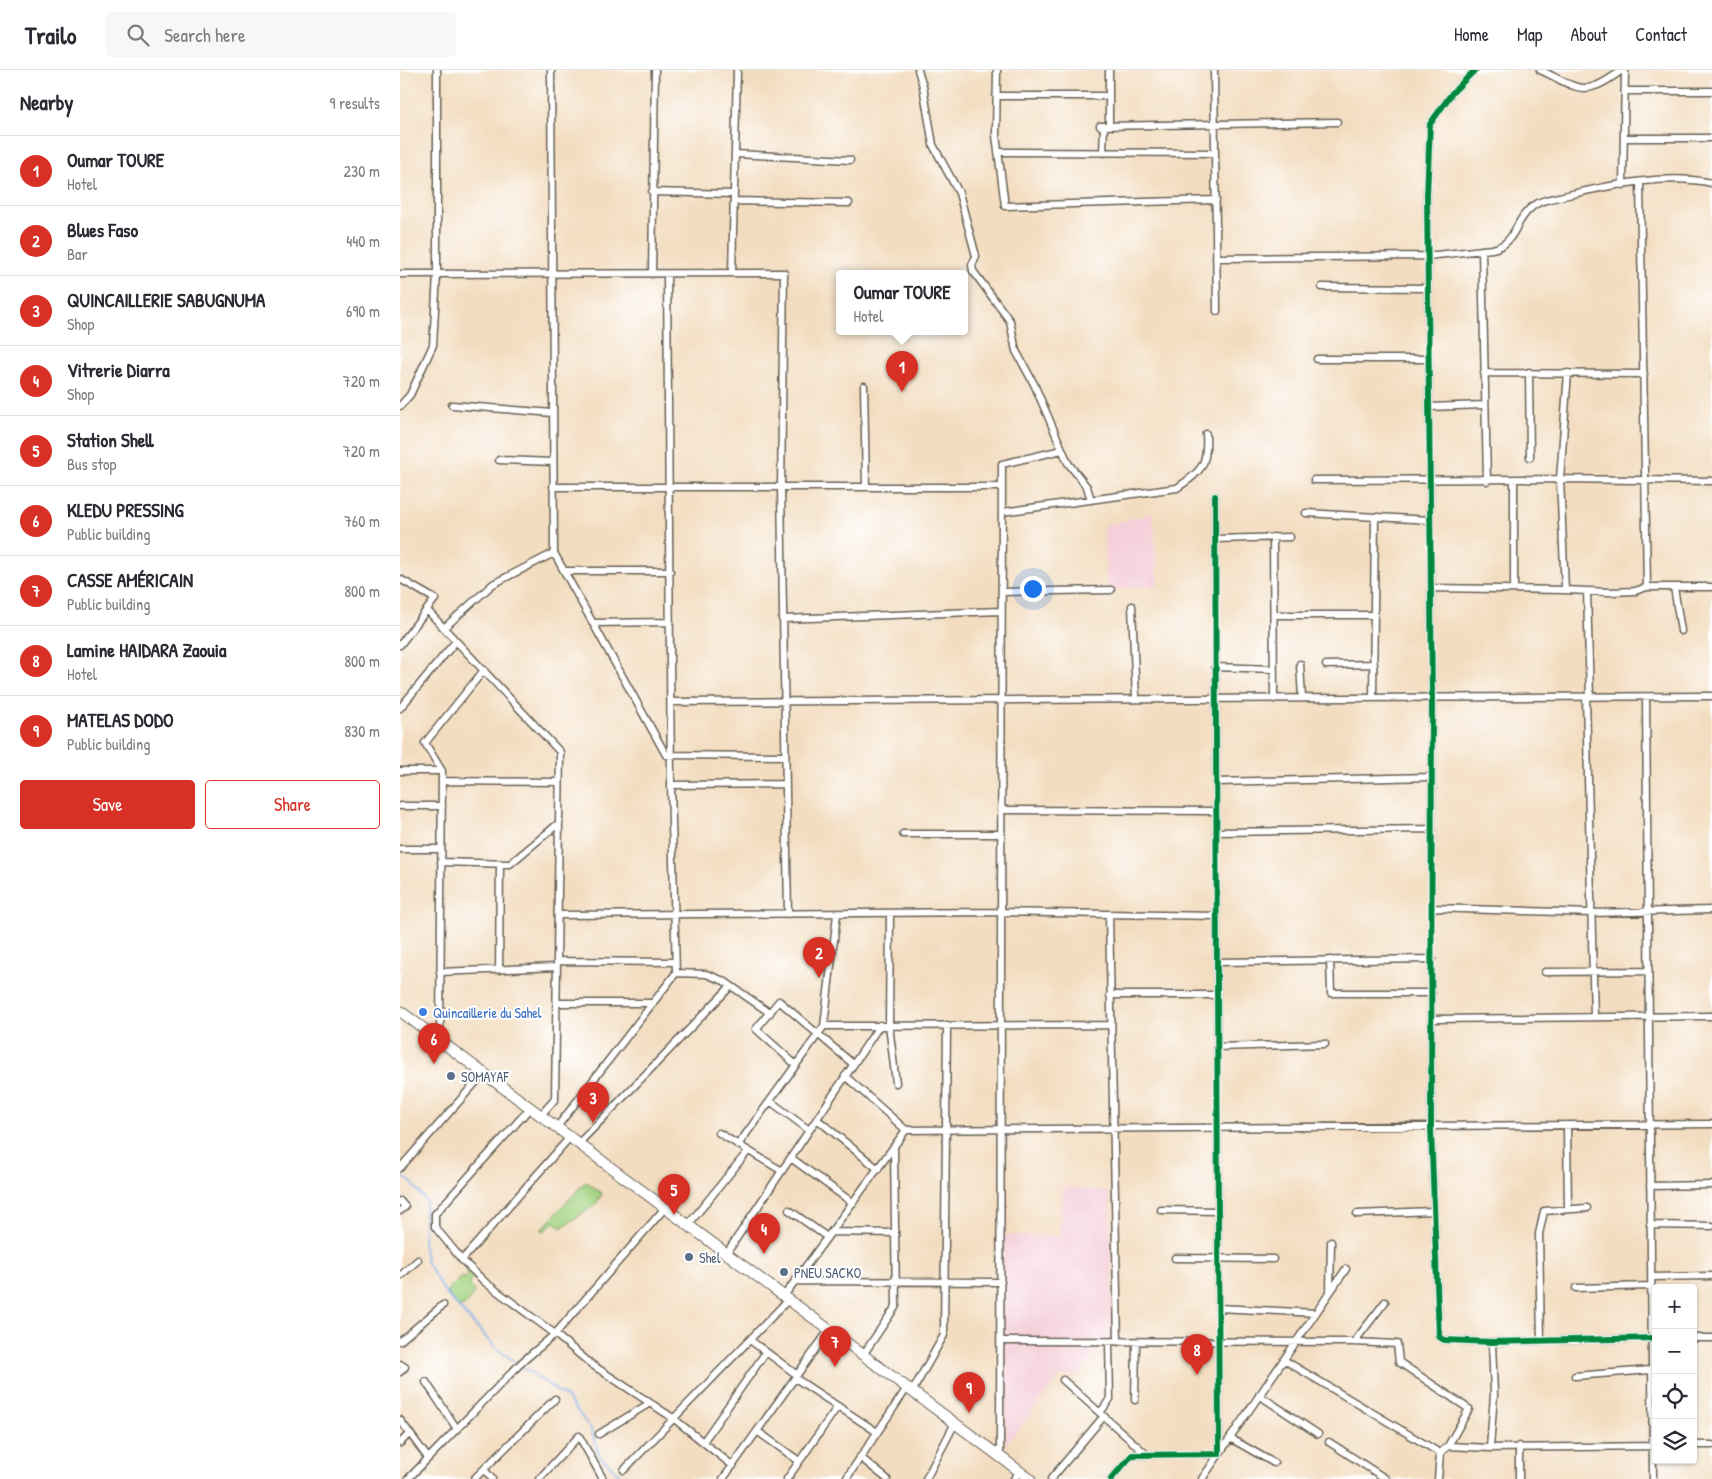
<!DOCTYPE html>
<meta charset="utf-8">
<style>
body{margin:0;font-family:"Patrick Hand",sans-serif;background:#f7f7f7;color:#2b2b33}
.controls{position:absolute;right:15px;bottom:15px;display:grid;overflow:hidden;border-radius:5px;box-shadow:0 1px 4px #0004}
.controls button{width:45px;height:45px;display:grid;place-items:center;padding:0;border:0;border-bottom:1px solid #e1e1e2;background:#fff;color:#2b2b33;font:25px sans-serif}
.you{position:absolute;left:632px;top:518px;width:18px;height:18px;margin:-12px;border:4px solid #fff;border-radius:50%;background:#1a73e8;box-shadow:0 0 0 8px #1a73e833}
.badge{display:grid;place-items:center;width:32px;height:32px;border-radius:50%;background:#d93025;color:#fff;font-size:16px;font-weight:700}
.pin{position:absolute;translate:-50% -41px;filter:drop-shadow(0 1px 2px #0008)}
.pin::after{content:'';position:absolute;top:26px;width:18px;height:15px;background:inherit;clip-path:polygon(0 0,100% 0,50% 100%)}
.popup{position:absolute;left:436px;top:200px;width:132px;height:65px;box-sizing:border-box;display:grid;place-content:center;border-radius:5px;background:#fff;filter:drop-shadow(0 1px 4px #0005);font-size:16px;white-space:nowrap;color:#7c7c81}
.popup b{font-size:19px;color:#2b2b33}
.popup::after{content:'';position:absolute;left:50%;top:100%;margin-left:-10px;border:10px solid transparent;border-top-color:#fff}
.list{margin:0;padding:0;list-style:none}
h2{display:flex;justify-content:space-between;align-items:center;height:65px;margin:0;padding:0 20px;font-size:21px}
h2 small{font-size:16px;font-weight:400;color:#7c7c81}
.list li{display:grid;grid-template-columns:32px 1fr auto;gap:15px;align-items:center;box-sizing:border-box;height:70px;padding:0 20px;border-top:1px solid #e1e1e2}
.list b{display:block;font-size:19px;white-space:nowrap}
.list p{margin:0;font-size:16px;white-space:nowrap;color:#7c7c81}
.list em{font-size:16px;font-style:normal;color:#7c7c81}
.actions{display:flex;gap:10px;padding:15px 20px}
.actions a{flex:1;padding:11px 0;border:1px solid #d93025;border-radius:5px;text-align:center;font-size:18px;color:#d93025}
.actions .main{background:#d93025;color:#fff}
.icon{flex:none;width:28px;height:28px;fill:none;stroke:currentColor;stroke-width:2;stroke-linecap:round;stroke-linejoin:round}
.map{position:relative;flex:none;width:1312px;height:1409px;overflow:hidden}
header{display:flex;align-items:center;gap:30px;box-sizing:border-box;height:70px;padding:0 25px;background:#fff;border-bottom:1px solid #e1e1e2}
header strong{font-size:24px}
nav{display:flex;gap:28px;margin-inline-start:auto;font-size:18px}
.search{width:350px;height:45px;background:#f7f7f7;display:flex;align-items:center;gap:12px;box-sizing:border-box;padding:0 18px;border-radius:5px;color:#7c7c81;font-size:19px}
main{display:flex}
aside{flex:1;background:#fff}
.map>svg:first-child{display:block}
.built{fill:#f5cfd9}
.green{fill:#a3d382;stroke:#60784f}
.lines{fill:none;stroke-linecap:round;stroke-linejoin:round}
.stream{stroke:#7aabe5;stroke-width:2}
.street-casing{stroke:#676055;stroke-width:9}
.primary-casing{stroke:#676055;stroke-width:12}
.street{stroke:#fff;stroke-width:6}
.primary{stroke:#fff;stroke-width:10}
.cycleway-casing{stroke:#fff;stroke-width:9}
.cycleway{stroke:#00873e;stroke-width:6}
.shop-dot{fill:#3f7fe0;stroke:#fff;stroke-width:2}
.service-dot{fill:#5c6f8a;stroke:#fff;stroke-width:2}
.labels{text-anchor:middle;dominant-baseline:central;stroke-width:4;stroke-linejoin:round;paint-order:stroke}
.shop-label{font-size:14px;fill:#366cbe;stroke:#fff;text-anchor:start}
.service-label{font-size:14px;fill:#4e5e75;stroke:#fff;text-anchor:start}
</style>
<header>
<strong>Trailo</strong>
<div class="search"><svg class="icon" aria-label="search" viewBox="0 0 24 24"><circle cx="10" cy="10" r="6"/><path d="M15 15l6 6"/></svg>Search here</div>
<nav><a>Home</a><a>Map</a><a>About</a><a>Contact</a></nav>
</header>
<main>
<aside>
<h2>Nearby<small>9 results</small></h2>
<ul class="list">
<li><span class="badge">1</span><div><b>Oumar TOURE</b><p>Hotel</p></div><em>230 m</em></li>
<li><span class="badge">2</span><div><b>Blues Faso</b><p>Bar</p></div><em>440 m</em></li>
<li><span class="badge">3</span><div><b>QUINCAILLERIE SABUGNUMA</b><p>Shop</p></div><em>690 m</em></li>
<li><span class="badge">4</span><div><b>Vitrerie Diarra</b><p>Shop</p></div><em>720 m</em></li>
<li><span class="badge">5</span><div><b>Station Shell</b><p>Bus stop</p></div><em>720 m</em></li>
<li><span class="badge">6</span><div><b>KLEDU PRESSING</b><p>Public building</p></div><em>760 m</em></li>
<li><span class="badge">7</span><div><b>CASSE AMÉRICAIN</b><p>Public building</p></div><em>800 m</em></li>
<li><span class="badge">8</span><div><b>Lamine HAIDARA Zaouia</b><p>Hotel</p></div><em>800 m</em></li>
<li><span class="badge">9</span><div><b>MATELAS DODO</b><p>Public building</p></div><em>830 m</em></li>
</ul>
<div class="actions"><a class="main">Save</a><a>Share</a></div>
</aside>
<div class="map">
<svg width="1312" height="1409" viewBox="0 0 1312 1409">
<rect width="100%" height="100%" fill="#fff"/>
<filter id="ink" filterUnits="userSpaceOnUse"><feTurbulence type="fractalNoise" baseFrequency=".02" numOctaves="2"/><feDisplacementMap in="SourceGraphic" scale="10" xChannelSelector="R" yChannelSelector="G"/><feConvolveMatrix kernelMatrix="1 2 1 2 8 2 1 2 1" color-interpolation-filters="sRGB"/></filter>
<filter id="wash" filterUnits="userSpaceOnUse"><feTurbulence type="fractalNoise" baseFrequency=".0096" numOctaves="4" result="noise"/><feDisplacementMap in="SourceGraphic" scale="20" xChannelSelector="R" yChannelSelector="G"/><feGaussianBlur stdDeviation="1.12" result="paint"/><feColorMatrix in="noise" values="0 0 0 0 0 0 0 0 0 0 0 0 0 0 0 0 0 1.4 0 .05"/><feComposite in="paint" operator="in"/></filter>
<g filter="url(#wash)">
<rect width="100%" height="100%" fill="#f3ddc0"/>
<path class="built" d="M 753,443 L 758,515 L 708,520 L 703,456 Z
M 663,1116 L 709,1122 L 714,1265 L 678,1306 L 660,1306 L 606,1375 L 601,1165 L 659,1166 Z"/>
<path class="green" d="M 186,1111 L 202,1124 L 196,1134 L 161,1158 L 154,1152 L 144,1161 L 141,1160 Z
M 68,1200 L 79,1205 L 70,1212 L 70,1216 L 75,1221 L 68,1232 L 59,1239 L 46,1221 L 62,1207 L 65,1209 L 68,1206 L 66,1203 Z"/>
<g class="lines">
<path class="stream" d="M 0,1105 L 12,1113 L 26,1131 L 23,1173 L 27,1193 L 46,1224 L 97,1279 L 167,1328 L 191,1359 L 199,1385 L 224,1409"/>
</g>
</g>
<g filter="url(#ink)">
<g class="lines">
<g class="street-casing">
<path id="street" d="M 151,0 L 154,483 L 266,685 L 384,686
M 518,0 L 523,16 L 533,75 L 559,123 L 576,186 L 572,195 L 573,201 L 610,251 L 616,281 L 634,314 L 668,393 L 687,417 L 691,430
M 597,0 L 596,65 L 605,136 L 816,130
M 709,0 L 709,56
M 814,0 L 817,241
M 1075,0 L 1052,23 L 1030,54 L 1027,125 L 1032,628 L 1031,1057 L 1039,1267 L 1044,1270 L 1092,1272 L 1256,1268
M 1140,0 C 1156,6 1177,24 1195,16 C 1205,13 1214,5 1223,0
M 1225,21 L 1312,21
M 596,26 L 709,26
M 700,56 L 937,52
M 1224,68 L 1312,68
M 598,82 L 815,83
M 703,83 L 704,56
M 335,84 L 450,90
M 1240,113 L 1247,517
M 1223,115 L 1225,0
M 252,122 L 334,124
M 334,131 L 449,133
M 1082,180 L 1087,411
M 816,188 L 1027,186 L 1092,179 C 1116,175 1114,150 1132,137 C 1141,129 1156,128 1168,125 C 1211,115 1268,103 1312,113
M 332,203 L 337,0
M 0,204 L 384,203 L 381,417 L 388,844
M 252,204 L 255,0
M 922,217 L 1028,218
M 917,289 L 1028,289
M 1129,302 L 1130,387
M 1084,303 L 1244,304
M 464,316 L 466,417
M 52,335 L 153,343
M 0,336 L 10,325 L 33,275 L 37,204 L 37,0
M 1029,337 L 1085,335
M 99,390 L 153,392
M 914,410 L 1160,409 L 1312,411
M 1114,411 L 1114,519
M 153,417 L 602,417
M 602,442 L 777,418 C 802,401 808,395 806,364
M 906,443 L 1030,450
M 873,467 L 874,629
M 815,469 L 890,467
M 164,501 L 270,501
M 0,509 L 35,529 L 0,575
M 1274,517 L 1281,561
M 1031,518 L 1165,520 L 1210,522 L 1235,521 L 1247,517 L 1312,517
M 1165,520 L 1160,409 L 1168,303
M 602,522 L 711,520
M 1187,522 L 1190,627
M 732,536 L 736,629
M 27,540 L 160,682 L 155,1029 L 141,1045
M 874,545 L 974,545
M 382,549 L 601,541
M 193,553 L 270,552
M 44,558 L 93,514 L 154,483
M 900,594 L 902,628
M 926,595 L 974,594
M 815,597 L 873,599
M 1186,627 L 1194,947
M 1246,627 L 1253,1409
M 973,628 L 975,447
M 271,632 L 1312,626
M 0,638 L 56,571
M 0,701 L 42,701
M 42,711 L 159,712
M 816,712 L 1032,707
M 271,715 L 385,714
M 0,736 L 42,736
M 601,740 L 816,741
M 816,762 L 1032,759
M 503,764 L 601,764
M 0,779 L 41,779
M 41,792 L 110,794 L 159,753
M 1032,838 L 1192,843 L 1312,840
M 490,843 L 489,955 L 496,1013
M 709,844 L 718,1272
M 158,845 L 601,842 L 817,846
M 930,890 L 931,923 L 1032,923
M 157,891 L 275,892
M 817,892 L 1032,889
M 99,900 L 100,795
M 40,902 L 157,897
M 1145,902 L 1247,901
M 276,903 L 306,904 L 324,911 L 370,943
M 710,925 L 817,925
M 157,933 L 253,933
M 1032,949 L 1312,946
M 424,956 L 711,955
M 40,970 L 42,701 L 25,673 L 84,600
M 817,977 L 925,974
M 396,995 L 356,959 L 379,931 L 453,994
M 445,1006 L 506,1060 L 1312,1054
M 370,1031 L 409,1060
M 131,1037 L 35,1144 L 35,1157 L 62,1190 L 86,1213 L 155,1264 L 191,1294 L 273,1348 L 333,1396
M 417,1049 L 478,1099
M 1167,1056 L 1168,1139
M 157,1057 L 276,903 L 271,715 L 267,204
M 319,1063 L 382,1101
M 179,1073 L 331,916
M 338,1075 L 424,956 L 437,844
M 391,1088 L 453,1133
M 0,1098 L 85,1002
M 1250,1116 L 1312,1115
M 0,1131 L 5,1137 L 0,1141
M 389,1140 L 427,1167
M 761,1140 L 818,1141
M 957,1144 L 1033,1141
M 288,1155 L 348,1081
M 1250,1155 L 1312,1156
M 432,1162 L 495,1163
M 326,1184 L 480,955
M 775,1188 L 873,1189
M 62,1190 L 170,1067
M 0,1206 L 18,1190
M 1251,1207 L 1312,1206
M 396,1211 L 601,1212
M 1176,1218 L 1251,1216
M 930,1221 L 931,1172
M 384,1226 L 506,1060
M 818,1238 L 916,1243
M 1293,1268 L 1312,1268
M 350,1270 L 397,1305
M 1141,1270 L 1139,1164 L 1144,1141 L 1187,1138
M 0,1271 L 43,1235
M 600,1271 L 954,1272 L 997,1274 L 999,1292 L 1069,1339 L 1048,1376 L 1040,1383
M 954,1272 L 985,1232
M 463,1285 L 496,1236 L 494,1077
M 884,1290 L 1040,1383
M 0,1294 L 5,1297 L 0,1302
M 1175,1306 L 1250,1300
M 395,1308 L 477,1362
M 663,1310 L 745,1383
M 26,1312 L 57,1359
M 512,1322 L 544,1265 L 547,955
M 859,1325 L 918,1364
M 735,1330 L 736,1272
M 700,1343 L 710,1329 L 709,1272
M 0,1350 L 28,1388
M 357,1361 L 399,1391
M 199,1364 L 250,1333
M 830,1368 L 874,1393
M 303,1372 L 366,1282
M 929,1372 L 986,1409
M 0,1373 L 10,1363
M 1293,1375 L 1312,1375
M 1048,1376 L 1090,1378 L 1255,1376
M 1090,1378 L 1094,1324 L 1092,1272
M 460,1387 L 487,1409
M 600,1387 L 602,394 L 662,380
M 84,1399 L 92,1409
M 224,1400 L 389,1229
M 8,1409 L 122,1292 L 155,1264 L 265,1138
M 74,1409 L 155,1329
M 139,1409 L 179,1366 L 203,1409
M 323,1409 L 429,1260
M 387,1409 L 438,1336
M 446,1409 L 507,1318
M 526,1409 L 555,1353
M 614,1409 L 620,1401
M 651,1409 L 704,1346
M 711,1409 L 732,1385 L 819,1384 L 815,426
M 802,1409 L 946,1199
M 1038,1409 L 1040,1383
M 1119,1409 L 1119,1376"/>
</g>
<g class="primary-casing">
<path id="primary" d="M 0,941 L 630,1409"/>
</g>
<use href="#street" class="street"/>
<use href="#primary" class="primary"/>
<g class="cycleway-casing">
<path id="cycleway" d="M 1075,0 L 1052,23 L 1030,54 L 1027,125 L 1032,628 L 1031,1057 L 1039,1267 L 1044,1270 L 1092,1272 L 1256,1268
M 711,1409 L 732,1385 L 819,1384 L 815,426"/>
</g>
<use href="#cycleway" class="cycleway"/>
</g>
</g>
<circle class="shop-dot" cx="23" cy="942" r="5"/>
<g class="service-dot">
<circle cx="51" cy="1006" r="5"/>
<circle cx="289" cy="1187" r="5"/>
<circle cx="384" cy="1202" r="5"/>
</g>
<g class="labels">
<g class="shop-label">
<text x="33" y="942">Quincaillerie du Sahel</text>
</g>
<g class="service-label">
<text x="61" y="1006">SOMAYAF</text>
<text x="299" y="1187">Shel</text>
<text x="394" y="1202">PNEU SACKO</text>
</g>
</g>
</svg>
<div class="controls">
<button>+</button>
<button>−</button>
<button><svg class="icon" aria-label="locate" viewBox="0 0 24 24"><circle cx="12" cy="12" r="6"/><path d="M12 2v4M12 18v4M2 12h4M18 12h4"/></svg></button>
<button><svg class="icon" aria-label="layers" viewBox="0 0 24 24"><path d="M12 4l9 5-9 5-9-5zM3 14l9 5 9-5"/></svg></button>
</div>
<div class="you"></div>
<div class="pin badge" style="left:502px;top:322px">1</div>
<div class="popup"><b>Oumar TOURE</b>Hotel</div>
<div class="pin badge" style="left:419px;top:908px">2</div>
<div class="pin badge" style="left:193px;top:1053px">3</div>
<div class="pin badge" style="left:364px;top:1184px">4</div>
<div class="pin badge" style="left:274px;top:1145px">5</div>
<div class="pin badge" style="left:34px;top:994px">6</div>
<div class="pin badge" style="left:435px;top:1297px">7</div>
<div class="pin badge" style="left:797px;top:1305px">8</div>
<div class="pin badge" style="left:569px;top:1343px">9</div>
</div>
</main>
